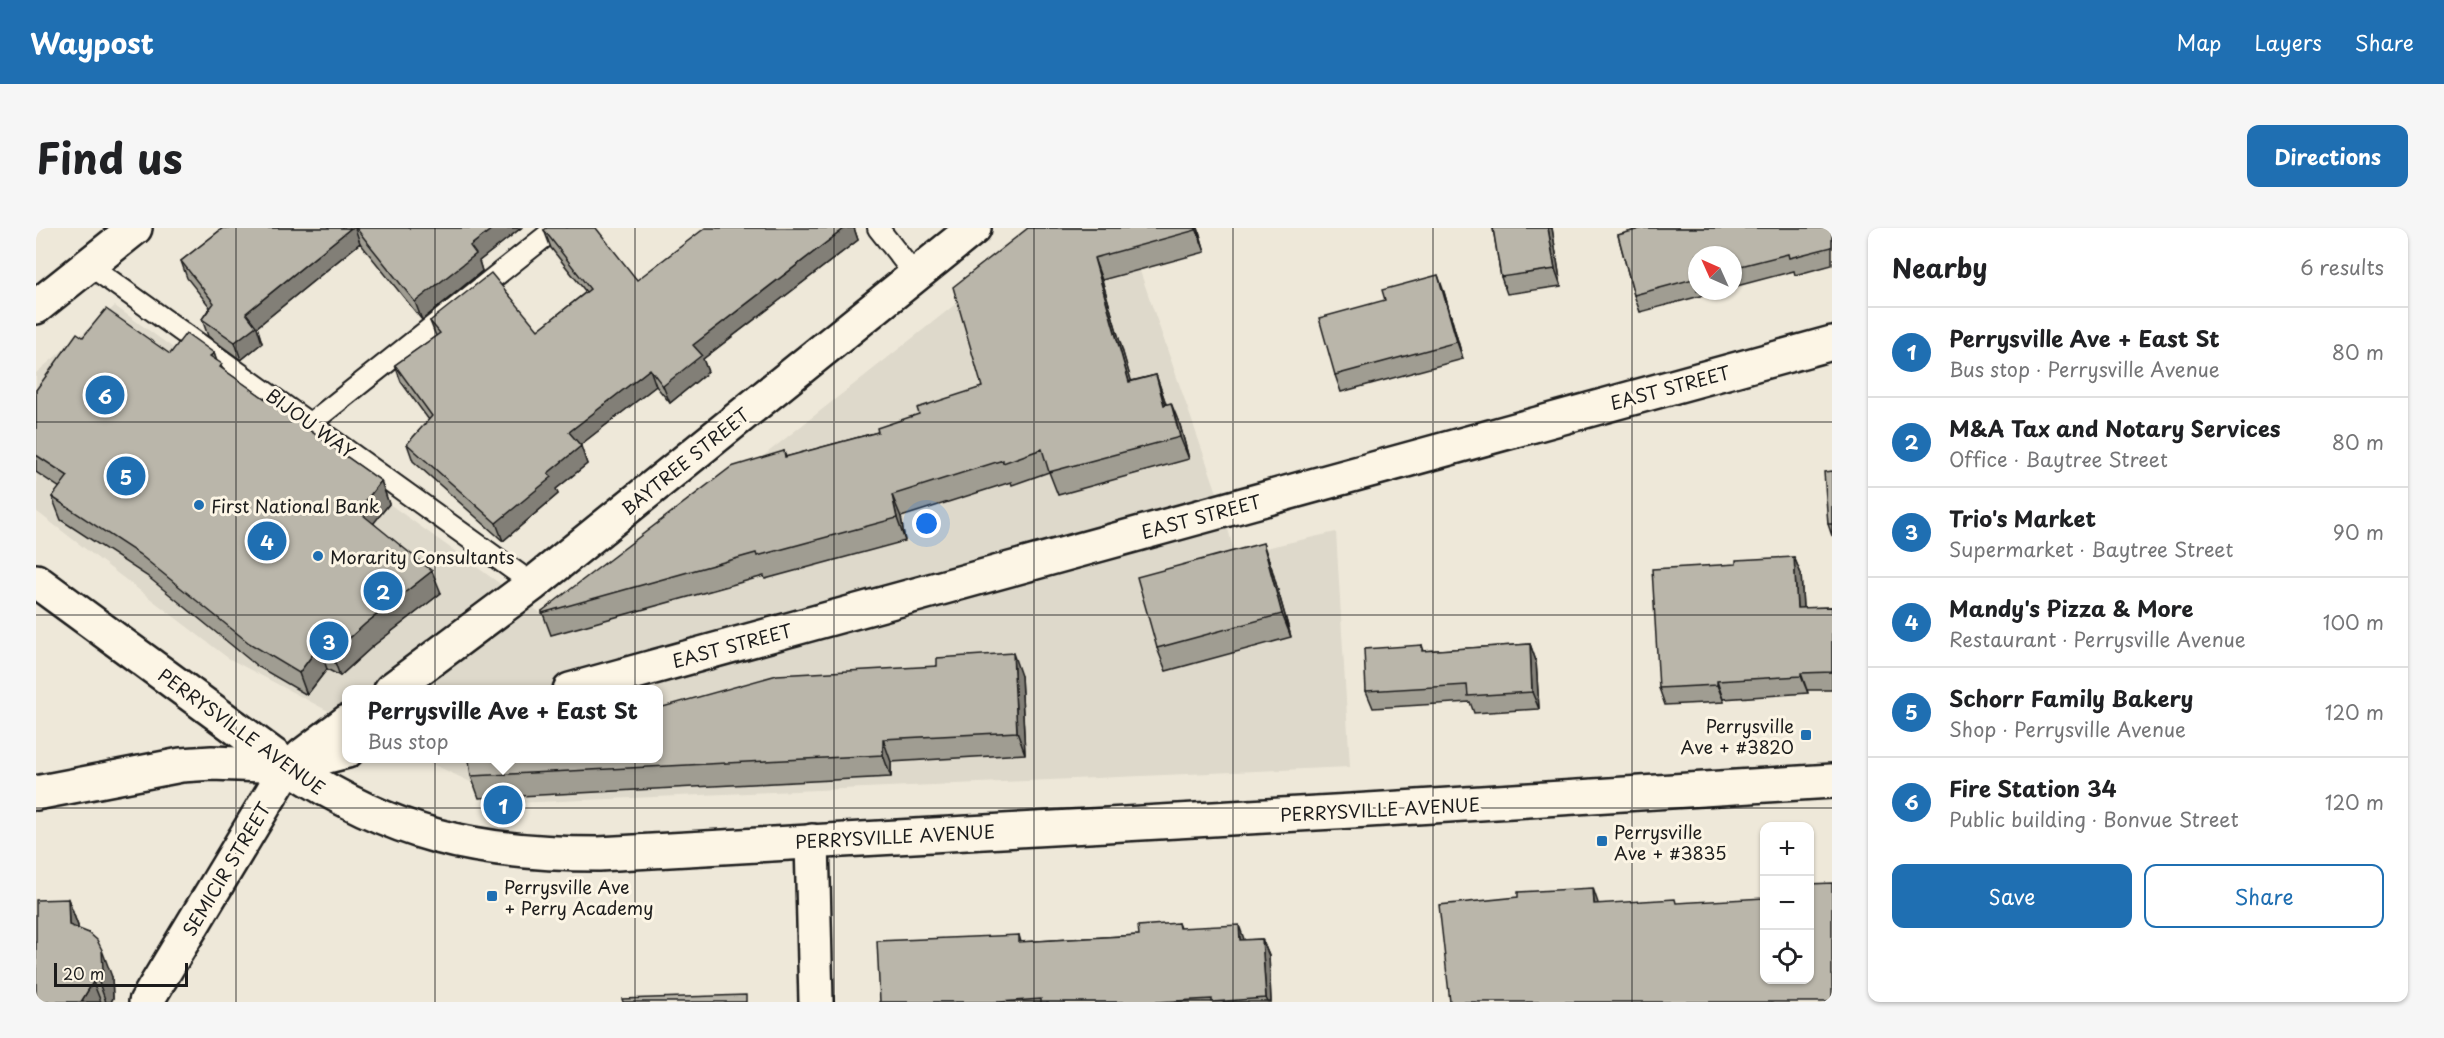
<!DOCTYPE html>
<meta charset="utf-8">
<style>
body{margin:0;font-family:"Playpen Sans",sans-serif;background:#f6f6f6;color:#202124}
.controls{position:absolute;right:18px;bottom:18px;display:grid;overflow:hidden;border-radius:12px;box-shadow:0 2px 4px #0004}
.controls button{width:54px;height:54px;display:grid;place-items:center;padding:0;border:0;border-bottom:2px solid #e0e0e0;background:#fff;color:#202124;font:30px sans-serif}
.compass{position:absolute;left:1652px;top:18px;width:54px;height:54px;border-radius:50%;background:#fff;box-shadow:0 2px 4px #0004;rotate:315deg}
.scale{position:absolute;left:18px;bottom:15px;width:134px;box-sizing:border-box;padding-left:6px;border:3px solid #1c1c1c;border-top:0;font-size:16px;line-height:21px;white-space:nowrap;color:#1c1c1c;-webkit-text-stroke:4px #fcf5e5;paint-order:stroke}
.you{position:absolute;left:891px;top:296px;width:21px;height:21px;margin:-15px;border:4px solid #fff;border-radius:50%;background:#1a73e8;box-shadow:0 0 0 9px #1a73e833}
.badge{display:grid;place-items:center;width:39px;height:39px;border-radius:50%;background:#1f6fb2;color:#fff;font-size:20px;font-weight:700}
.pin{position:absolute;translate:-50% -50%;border:3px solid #fff;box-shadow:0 2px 6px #0006}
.popup{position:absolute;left:306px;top:457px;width:321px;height:78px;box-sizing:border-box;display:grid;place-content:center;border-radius:12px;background:#fff;filter:drop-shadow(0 2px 4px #0005);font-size:20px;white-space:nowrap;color:#757577}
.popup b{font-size:22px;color:#202124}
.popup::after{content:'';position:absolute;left:50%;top:100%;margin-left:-12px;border:12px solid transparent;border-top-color:#fff}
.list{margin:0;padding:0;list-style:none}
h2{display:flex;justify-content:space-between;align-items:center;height:78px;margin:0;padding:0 24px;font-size:26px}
h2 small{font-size:20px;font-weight:400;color:#757577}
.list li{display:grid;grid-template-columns:39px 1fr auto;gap:18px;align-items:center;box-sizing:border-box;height:90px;padding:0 24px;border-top:2px solid #e0e0e0}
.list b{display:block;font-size:22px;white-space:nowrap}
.list p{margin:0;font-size:20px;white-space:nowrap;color:#757577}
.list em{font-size:20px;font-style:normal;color:#757577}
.actions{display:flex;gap:12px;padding:18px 24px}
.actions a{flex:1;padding:14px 0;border:2px solid #1f6fb2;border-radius:12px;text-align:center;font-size:21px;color:#1f6fb2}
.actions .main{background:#1f6fb2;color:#fff}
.icon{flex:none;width:33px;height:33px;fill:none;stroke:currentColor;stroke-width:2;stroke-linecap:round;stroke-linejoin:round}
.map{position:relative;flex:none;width:1796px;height:774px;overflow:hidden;border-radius:12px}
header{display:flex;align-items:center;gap:36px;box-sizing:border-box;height:84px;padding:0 30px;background:#1f6fb2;color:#fff}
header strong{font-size:28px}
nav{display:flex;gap:33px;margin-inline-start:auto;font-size:21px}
.intro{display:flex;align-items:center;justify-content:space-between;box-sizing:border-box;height:144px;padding:0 36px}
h1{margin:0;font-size:42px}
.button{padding:15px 27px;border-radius:12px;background:#1f6fb2;color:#fff;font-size:21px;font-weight:700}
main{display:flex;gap:36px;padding:0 36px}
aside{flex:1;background:#fff;border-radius:12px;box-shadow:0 2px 4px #0004}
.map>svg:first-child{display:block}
.built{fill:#ded9cb}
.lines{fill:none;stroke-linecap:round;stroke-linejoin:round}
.lane-casing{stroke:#1c1c1c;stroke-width:24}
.street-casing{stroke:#1c1c1c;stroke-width:38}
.secondary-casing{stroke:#1c1c1c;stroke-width:38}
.primary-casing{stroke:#1c1c1c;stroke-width:38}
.lane{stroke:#fcf5e5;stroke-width:20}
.street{stroke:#fcf5e5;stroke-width:33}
.secondary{stroke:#fcf5e5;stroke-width:33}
.primary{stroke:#fcf5e5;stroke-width:33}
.wall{fill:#a09d92;stroke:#1c1c1c;stroke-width:1.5}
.shaded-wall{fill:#827f77;stroke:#1c1c1c;stroke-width:1.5}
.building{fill:#bab6aa;stroke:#1c1c1c;stroke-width:1.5}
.grid{fill:none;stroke:#1c1c1c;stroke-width:1.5;stroke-opacity:0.55}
.poi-dot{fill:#1f6fb2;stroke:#fcf5e5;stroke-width:2}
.labels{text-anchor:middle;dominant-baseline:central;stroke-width:6;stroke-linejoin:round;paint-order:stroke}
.street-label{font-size:18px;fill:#1c1c1c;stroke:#fcf5e5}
.poi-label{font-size:18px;fill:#1c1c1c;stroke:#fcf5e5;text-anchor:start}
</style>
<header>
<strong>Waypost</strong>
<nav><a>Map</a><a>Layers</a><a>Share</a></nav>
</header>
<div class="intro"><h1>Find us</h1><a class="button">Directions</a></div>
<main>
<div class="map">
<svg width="1796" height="774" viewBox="0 0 1796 774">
<rect width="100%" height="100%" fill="#eee8d9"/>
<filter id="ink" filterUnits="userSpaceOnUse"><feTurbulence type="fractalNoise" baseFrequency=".0167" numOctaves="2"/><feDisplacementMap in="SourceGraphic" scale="12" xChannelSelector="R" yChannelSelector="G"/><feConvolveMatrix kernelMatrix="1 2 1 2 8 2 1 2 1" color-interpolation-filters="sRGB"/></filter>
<g filter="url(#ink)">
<path class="built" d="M 1016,0 L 1089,0 L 1187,282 L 1199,327 L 1300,304 L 1314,539 L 479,575 L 386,531 L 623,530 L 623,462 L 311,462 L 311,493 L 192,430 L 0,283 L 0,145 L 79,78 L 517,394 Z"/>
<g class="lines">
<g class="lane-casing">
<path id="lane" d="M 842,0 L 879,47
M 53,37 L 497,356
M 275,195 L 520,0"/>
</g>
<g class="street-casing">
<path id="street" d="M 0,79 L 99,0
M 776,613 L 780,774
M 110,774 L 252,538"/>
</g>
<g class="secondary-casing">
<path id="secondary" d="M 355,462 L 497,356 L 938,0
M 534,462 L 1796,115
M 266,528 L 311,494
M 0,565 L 145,537 L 176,535 L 252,538 L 311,523"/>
</g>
<g class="primary-casing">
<path id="primary" d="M 0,353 L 252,538 C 356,607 440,626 563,626 L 1316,583 L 1796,553"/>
</g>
<use href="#lane" class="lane"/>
<use href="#street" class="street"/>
<use href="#secondary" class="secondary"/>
<use href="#primary" class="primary"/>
</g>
<path class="wall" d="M 187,0 L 485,0 L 443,33 L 446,43 L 386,92 L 324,15 L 221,99 L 226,115 L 205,132 L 172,108 L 166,91 L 174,79 L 151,50 L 145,33 Z
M 818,0 L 822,12 L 667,131 L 672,144 L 634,175 L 620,158 L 544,217 L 551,236 L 520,261 L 522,266 L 467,313 L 377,233 L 371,216 L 393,192 L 365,154 L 359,137 L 400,108 L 394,93 L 502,102 L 550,64 L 515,20 L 508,2 L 601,52 Z
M 992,0 L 1162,0 L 1169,24 L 1066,52 L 1095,153 L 1120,147 L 1130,176 L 1144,197 L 1153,231 L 1022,267 L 1013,244 L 976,257 L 975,254 L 865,289 L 869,313 L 729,351 L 728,348 L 515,407 L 506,383 L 748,223 L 750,229 L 842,204 L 946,159 Z
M 1457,0 L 1516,0 L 1525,58 L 1471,66 L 1465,49 Z
M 1607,0 L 1796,0 L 1796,37 L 1759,47 L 1758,43 L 1697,59 L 1697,27 L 1661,27 L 1661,63 L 1683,63 L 1604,84 L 1598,67 L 1582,7 Z
M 1408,64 L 1427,131 L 1305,164 L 1299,147 Z
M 47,109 L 134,126 L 178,125 L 180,132 L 188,142 L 345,253 L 353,276 L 337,295 L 405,365 L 337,418 L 304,448 L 291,441 L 271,467 L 221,438 L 111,348 L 25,292 L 16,269 L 24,260 L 0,244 L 0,162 Z
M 1796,243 L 1796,308 L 1792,296 Z
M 1758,329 L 1765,346 L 1767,380 L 1796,379 L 1796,462 L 1771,462 L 1772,465 L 1687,471 L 1688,474 L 1629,477 L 1623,460 L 1700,336 Z
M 1235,338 L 1255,409 L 1130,443 L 1121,420 Z
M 1494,416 L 1500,433 L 1503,481 L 1438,485 L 1434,474 L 1337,480 L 1330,463 L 1386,417 L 1388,423 Z
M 901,438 L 985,448 L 989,526 L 855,534 L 855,549 L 443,570 L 435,548 Z
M 32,671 L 42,698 L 42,701 L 76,749 L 77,770 L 75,774 L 0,774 Z
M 1142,695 L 1144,700 L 1208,712 L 1226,711 L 1233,728 L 1235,774 L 844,774 L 983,707 L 985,714 L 1103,707 Z"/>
<path class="shaded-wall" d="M 315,0 L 319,0 L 324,15 L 221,99 L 226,115 L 205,132 L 199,114 L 210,85 Z
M 457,0 L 485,0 L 443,33 L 446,43 L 386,92 L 379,74 L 434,18 Z
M 809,0 L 818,0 L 822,12 L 667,131 L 672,144 L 634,175 L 627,158 L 657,117 Z
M 1160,0 L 1162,0 L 1169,24 Z
M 1512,0 L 1516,0 L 1525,58 L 1519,41 Z
M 1058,30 L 1066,52 L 1102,176 L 1093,154 Z
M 1402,47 L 1408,64 L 1427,131 L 1421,114 Z
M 178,125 L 186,147 L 174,128 Z
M 614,141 L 620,158 L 539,221 L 533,204 Z
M 1120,147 L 1128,170 L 1137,199 L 1128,177 Z
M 1135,175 L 1144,197 L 1153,231 L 1144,209 Z
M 545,218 L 551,236 L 520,261 L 522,266 L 467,313 L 460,295 L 512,245 Z
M 345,253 L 353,276 L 330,305 L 322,283 Z
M 856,267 L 865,289 L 869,313 L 861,290 Z
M 1227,315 L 1235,338 L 1255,409 L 1246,386 Z
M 1758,329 L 1765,346 L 1768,397 L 1761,380 Z
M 396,343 L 405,365 L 337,418 L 304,448 L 296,426 L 329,396 Z
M 1494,416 L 1500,433 L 1503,481 L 1496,464 Z
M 283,418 L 291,441 L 271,467 L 263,445 Z
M 977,425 L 985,448 L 989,526 L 981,504 Z
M 1765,445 L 1771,462 L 1772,465 L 1765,448 Z
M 1681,453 L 1688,474 L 1681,457 Z
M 847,511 L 855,534 L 855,549 L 847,527 Z
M 1557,660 L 1562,675 L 1563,691 L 1558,676 Z
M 32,671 L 42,698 L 42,724 L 33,697 Z
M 1203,697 L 1209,714 L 1204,712 Z
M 1226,711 L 1233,728 L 1235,774 L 1232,774 L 1230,770 Z
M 66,722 L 76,749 L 77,770 L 75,774 L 70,774 L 62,752 Z
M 57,754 L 65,774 L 45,774 Z"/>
<path class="building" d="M 187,0 L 315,0 L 210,85 L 220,98 L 199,114 L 166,91 L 178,75 L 145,33 Z
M 320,0 L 457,0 L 434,18 L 440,26 L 379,74 Z
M 511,0 L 560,0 L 601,52 L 669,0 L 809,0 L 657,117 L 666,127 L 627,158 L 614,141 L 533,204 L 545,218 L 512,245 L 516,249 L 460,295 L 371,216 L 396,188 L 359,137 L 404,105 L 394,93 L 455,45 L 502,102 L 554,61 L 508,2 Z
M 992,0 L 1160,0 L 1160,2 L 1058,30 L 1093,154 L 1120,147 L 1128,177 L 1135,175 L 1144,209 L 1013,244 L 1006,221 L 967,235 L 967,232 L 856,267 L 861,290 L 721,328 L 720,325 L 506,385 L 506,383 L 695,239 L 748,223 L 749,229 L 842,204 L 841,200 L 883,186 L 881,180 L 946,159 L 917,59 Z
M 1457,0 L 1512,0 L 1519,41 L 1465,49 Z
M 1607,0 L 1796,0 L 1796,19 L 1753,30 L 1752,26 L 1697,40 L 1697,27 L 1661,27 L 1661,50 L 1598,67 L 1582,7 Z
M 1402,47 L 1421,114 L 1299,147 L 1283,90 L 1349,72 L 1346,62 Z
M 70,81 L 134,126 L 150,105 L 178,125 L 174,128 L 186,136 L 184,139 L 345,253 L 322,283 L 396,343 L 329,396 L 296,426 L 283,418 L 263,445 L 213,415 L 103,326 L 16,269 L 32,248 L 0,227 L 0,162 L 41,105 L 47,109 Z
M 1796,243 L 1796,296 L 1792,296 L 1788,244 Z
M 1227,315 L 1246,386 L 1121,420 L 1101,349 Z
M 1758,329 L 1761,380 L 1796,379 L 1796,444 L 1765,445 L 1765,448 L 1681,453 L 1681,457 L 1623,460 L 1616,341 L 1700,336 L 1700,332 Z
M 1494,416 L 1496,464 L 1432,468 L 1431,457 L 1330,463 L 1328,421 L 1386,417 L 1386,423 Z
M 977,425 L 981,504 L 847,511 L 847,527 L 435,548 L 433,533 L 441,531 L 623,531 L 623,480 L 741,447 L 901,438 L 901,430 Z
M 1796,655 L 1796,774 L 1414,774 L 1403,677 L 1482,669 L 1482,664 L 1557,660 L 1558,676 L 1639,671 L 1640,675 L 1728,670 L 1728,752 L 1773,752 L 1773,656 Z
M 32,671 L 33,697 L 53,705 L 61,712 L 66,722 L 67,742 L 62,752 L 57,754 L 45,774 L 0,774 L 0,672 Z
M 1142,695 L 1143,700 L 1203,697 L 1204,712 L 1226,711 L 1230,770 L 1176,774 L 1176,771 L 1120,774 L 1005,774 L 1005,771 L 963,774 L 844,774 L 841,713 L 983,707 L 983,714 L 1103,707 L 1102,698 Z
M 710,767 L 710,774 L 587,774 L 586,771 Z"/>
</g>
<path class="grid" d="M 200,0 L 200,774M 399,0 L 399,774M 599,0 L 599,774M 798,0 L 798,774M 998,0 L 998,774M 1197,0 L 1197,774M 1397,0 L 1397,774M 1596,0 L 1596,774M 0,194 L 1796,194M 0,387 L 1796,387M 0,580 L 1796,580"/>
<g class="poi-dot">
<circle cx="163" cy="277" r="6"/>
<circle cx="282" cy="328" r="6"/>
<rect x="1764" y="501" width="12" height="12" rx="3"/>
<rect x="1560" y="607" width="12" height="12" rx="3"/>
<rect x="450" y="662" width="12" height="12" rx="3"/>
</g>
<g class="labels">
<g class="street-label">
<text transform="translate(1634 159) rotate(-15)">EAST STREET</text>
<text transform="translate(275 195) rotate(36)">BIJOU WAY</text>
<text transform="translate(649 233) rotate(-39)">BAYTREE STREET</text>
<text transform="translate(1165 288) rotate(-15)">EAST STREET</text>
<text transform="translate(696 417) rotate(-15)">EAST STREET</text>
<text transform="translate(206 503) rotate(36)">PERRYSVILLE AVENUE</text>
<text transform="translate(1344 581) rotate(-3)">PERRYSVILLE AVENUE</text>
<text transform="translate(859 608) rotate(-3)">PERRYSVILLE AVENUE</text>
<text transform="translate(190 641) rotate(-59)">SEMICIR STREET</text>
</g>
<g class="poi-label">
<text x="175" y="277">First National Bank</text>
<text x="294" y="328">Morarity Consultants</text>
<text x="1758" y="497" text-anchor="end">Perrysville<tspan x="1758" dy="21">Ave + #3820</tspan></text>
<text x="1578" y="603">Perrysville<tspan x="1578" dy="21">Ave + #3835</tspan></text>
<text x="468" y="658">Perrysville Ave<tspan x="468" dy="21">+ Perry Academy</tspan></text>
</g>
</g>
</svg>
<div class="controls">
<button>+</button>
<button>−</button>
<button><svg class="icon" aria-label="locate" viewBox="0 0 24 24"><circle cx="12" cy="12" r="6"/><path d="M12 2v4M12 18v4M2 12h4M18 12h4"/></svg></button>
</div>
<svg class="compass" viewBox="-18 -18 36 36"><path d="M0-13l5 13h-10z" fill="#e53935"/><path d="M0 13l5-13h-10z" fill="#757577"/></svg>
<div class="scale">20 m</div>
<div class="you"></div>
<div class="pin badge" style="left:467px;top:577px">1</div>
<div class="popup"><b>Perrysville Ave + East St</b>Bus stop</div>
<div class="pin badge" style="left:347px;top:363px">2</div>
<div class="pin badge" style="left:293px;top:413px">3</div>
<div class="pin badge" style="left:231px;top:313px">4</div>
<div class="pin badge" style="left:90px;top:248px">5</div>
<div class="pin badge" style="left:69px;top:167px">6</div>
</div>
<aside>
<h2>Nearby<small>6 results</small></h2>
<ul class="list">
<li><span class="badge">1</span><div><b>Perrysville Ave + East St</b><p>Bus stop · Perrysville Avenue</p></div><em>80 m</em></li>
<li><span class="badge">2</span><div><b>M&amp;A Tax and Notary Services</b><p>Office · Baytree Street</p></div><em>80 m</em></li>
<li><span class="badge">3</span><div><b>Trio's Market</b><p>Supermarket · Baytree Street</p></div><em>90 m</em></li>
<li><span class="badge">4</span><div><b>Mandy's Pizza &amp; More</b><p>Restaurant · Perrysville Avenue</p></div><em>100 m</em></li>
<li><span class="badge">5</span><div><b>Schorr Family Bakery</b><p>Shop · Perrysville Avenue</p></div><em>120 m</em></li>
<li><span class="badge">6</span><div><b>Fire Station 34</b><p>Public building · Bonvue Street</p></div><em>120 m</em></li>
</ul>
<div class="actions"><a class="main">Save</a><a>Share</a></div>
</aside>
</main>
